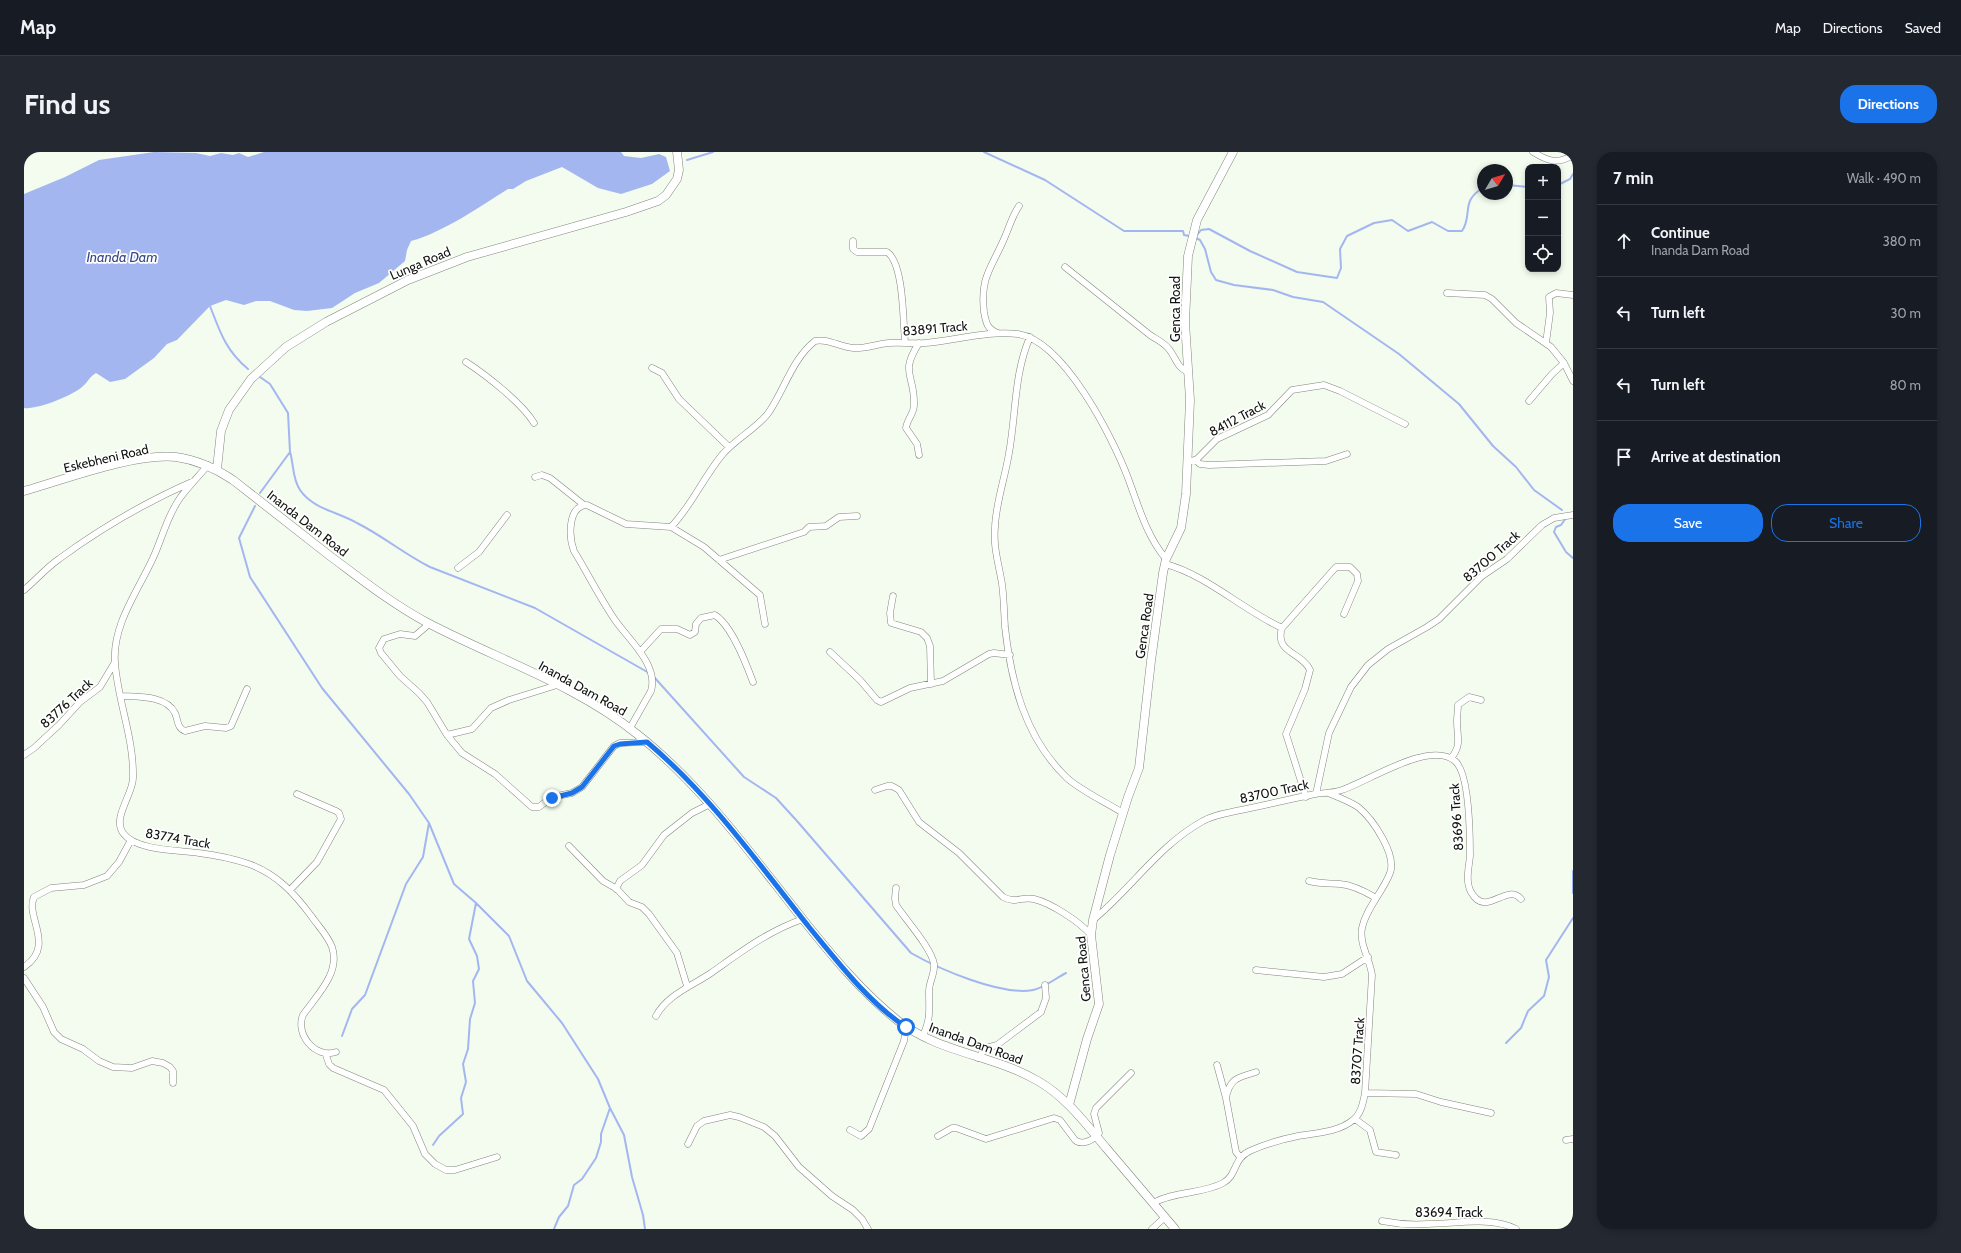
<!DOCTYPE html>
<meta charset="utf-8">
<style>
body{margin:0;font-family:Cabin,sans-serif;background:#242831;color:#f1f3f6}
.controls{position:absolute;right:12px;top:12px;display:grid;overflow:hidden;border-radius:8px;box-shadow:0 2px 6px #0003}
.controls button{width:36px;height:36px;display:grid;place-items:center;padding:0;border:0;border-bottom:1px solid #363941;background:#171b24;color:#f1f3f6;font:20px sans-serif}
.compass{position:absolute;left:1453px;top:12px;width:36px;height:36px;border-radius:50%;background:#171b24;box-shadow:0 2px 6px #0003;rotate:52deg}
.stop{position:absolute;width:12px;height:12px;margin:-9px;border:3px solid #1a73e8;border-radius:50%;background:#fff}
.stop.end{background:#1a73e8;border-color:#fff;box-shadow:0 1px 4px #0008}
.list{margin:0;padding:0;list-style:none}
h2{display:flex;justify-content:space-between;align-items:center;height:52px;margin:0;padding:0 16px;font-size:17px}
h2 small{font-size:13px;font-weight:400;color:#9ea1a6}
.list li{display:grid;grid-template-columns:26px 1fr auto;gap:12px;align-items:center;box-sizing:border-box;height:72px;padding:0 16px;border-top:1px solid #363941}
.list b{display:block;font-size:15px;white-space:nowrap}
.list p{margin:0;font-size:13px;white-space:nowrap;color:#9ea1a6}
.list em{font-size:13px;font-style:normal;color:#9ea1a6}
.actions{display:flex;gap:8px;padding:12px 16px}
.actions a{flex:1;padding:9px 0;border:1px solid #1a73e8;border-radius:16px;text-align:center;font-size:14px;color:#1a73e8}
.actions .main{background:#1a73e8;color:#fff}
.icon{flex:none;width:22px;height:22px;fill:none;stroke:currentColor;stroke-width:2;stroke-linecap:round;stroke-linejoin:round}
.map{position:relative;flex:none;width:1549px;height:1077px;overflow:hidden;border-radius:16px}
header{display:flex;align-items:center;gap:24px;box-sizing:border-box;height:56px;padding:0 20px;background:#171b24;border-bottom:1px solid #363941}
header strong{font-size:19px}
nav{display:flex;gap:22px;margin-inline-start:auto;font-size:14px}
.intro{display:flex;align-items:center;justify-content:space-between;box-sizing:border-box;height:96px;padding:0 24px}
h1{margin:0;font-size:28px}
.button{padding:10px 18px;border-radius:16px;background:#1a73e8;color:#fff;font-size:14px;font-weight:700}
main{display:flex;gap:24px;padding:0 24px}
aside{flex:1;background:#171b24;border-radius:16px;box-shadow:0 2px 6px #0003}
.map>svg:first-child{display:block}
.water{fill:#a4b6f0}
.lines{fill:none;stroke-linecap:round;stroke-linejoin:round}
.stream{stroke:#a4b6f0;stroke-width:2}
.street-casing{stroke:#80877b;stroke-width:7}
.secondary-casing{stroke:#80877b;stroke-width:9}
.street{stroke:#fff;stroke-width:6}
.secondary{stroke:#fff;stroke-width:8}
.route{stroke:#1a73e8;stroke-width:5}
.labels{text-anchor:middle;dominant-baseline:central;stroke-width:3.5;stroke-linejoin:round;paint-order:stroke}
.street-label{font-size:13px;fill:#0f120e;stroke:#fff}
.water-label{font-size:14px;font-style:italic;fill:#35468a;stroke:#fff}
</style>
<header>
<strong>Map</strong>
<nav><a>Map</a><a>Directions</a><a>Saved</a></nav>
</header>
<div class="intro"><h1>Find us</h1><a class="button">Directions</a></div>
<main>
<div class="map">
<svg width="1549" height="1077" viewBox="0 0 1549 1077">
<rect width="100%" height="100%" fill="#f3fcee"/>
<path class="water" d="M 130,0 L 172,1 L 186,4 L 197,1 L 209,3 L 215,1 L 224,5 L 240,0 L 597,0 L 600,4 L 617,6 L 635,2 L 642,5 L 646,19 L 628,32 L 597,42 L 574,36 L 538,15 L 502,29 L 489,37 L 484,37 C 455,55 420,80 387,89 L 383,98 L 381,109 L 355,131 L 331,141 L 308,156 L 283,159 L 270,158 L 246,149 L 232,149 L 220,153 L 202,148 L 186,154 L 153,188 L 143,192 L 130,206 L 101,227 L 86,230 L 72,221 C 64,226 65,229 59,234 C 50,243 13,258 0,256 L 0,42 L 41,25 L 75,8 Z"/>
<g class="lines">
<path class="stream" d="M 960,0 L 1021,28 L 1100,79 L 1159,79 L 1160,83 L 1165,84
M 663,8 L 689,0
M 1483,33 L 1504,35
M 1534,33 L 1546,27 L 1549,22
M 1173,83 L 1177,78 L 1185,77 L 1226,99 L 1273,120 L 1313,126 L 1317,116 L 1316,97 L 1323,84 L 1350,71 L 1368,68 L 1384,79 L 1408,70 L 1424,79 L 1438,79 C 1449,63 1436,49 1459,36
M 1172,86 L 1176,88 L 1181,97 L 1187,120 L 1192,128 L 1210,133 L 1249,138 L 1269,145 L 1299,150 L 1375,202 L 1435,252 L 1469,294 L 1492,315 L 1510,338 L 1538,358
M 186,154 C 196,180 202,199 224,217
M 266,300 C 270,313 268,326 276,338 C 289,357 314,360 333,371 C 359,384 380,402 406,415 L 511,456 L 625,521
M 236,341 L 266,300 L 264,261 L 246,232 L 236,225
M 231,354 L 215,386 L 226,425 L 298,536 L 385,642 L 405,671 L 430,732 L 452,751 L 485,784 L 503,829 L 538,871 L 574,927 L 586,956 L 600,983 L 608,1025 L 619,1063 L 621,1077
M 1542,366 L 1537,373 L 1532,375 L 1530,380 L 1542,400 L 1549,406
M 630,525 L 720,625 L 752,646 L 773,669 L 887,801 C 915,817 977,844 1009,838 C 1020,836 1032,826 1042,821
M 1549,719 L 1549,741
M 318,884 L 328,857 L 341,843 L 382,732 L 399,705 L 405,671
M 1482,891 L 1497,876 L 1504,859 L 1520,844 L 1525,825 L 1522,808 L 1549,766
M 409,993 L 415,984 L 439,962 L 437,946 L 442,930 L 439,912 L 444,897 L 446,867 L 451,851 L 449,829 L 455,817 L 453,804 L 445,787 L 452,751
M 530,1077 L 535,1065 L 544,1054 L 550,1033 L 558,1027 L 572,1006 L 577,990 L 577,982 L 586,956"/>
<g class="street-casing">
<path id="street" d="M 1509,0 C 1524,9 1533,13 1549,3
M 829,89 L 829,97 L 833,100 L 863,100 C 880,111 879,170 881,190
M 1041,115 L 1126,183 C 1132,187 1139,190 1144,196 C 1152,205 1152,215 1164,220
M 1423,141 L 1461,143 L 1468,147 L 1492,171 L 1527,195 L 1540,211 L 1549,229
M 974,181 C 963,177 962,171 960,160 C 956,125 967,117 980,87 C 985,76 988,64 995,54
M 1006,185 C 990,221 992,263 985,301 C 981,326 972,350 971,375 C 969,395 975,413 978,432 C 980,446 980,461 981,475 C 987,530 1001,586 1043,626 C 1056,638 1083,651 1099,661
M 895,191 C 875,222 891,222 890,253 C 890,262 883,267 882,276 L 893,292 L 895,303
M 1522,191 L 1526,161 L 1525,145 L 1532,141 L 1549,143
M 442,210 C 462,223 498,251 510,271
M 628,216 L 638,221 L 655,247 L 705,295
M 1505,249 L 1528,222 L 1540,211
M 1171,308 L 1176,312 L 1185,313 L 1302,309 L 1323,302
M 1164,310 L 1173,307 L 1193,287 L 1244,263 L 1268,238 L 1300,233 L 1316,239 L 1381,272
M 184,313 C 175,324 164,335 156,346 C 143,364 138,387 129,406 C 114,439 88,473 91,511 C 94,550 110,586 109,626 C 109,642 88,666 99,681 C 112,699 155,698 175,701 C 191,703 210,707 225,712 C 253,722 271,742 288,765 C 295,775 304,784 308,795 C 317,821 292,844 279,863 C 271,882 291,907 312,900
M 511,325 L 518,323 L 526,326 L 560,353
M 647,375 C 668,353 679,326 698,303 C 711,287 735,275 745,260 C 760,238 769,206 791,189 C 803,186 816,195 829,196 C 841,197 853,192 865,191 C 877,190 889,192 901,191 C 931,189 963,178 994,182 C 1040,189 1089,286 1104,326 C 1115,355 1122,383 1142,407
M 695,408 L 780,380 L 785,375 L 802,374 L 815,365 L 833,364
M 1141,412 C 1181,422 1219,458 1258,476
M 434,416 L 455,400 L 483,363
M 0,438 C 12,428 22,416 35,407 C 77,376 122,350 170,329
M 869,444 L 866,461 L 867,471 L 897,480 L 903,486 L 906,494 L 907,532
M 405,472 L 391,484 L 376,482 L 360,487 L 355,496 L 357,501 L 376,524 L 395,541 L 403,550 L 423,583 L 438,601 L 471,622 L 508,655 L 515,655 L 528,645 L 548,641 L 558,635 L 590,594 L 596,591 L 623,590
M 616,500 L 637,477 L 653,477 L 666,483 L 671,480 L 672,472 L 677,466 L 691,463 C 708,474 722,511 729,530
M 806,500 L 836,528 L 853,548 L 857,550 L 886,536 L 919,529 L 965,502 L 970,501 L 986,503
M 97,544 C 114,545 142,543 151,561 C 154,568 153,576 161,579 L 181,574 L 202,576 L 207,574 L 223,537
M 606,576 L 627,539 C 635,513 604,487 591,468 C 576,446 564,422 550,399 C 545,386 543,354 563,353 L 602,372 L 647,375 L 680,395 L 736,443 L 741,472
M 423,583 L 448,577 L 467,556 L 485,548 L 533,533
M 0,603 L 10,596 L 35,573 L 56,550 L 76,535 L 91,510
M 1427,606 C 1438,594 1433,584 1433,569 C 1433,564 1434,558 1434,553 L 1445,545 L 1457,548
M 851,638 L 863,634 L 868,634 L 875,638 L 895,670 L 935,701 L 979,745 C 992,752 998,744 1010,747 C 1027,751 1056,770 1067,783
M 1292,642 L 1305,581 L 1327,535 L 1344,513 L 1364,497 L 1403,475 L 1415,467 L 1458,424 L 1483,407 L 1518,373 L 1530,366 L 1549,363
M 1282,645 L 1262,582 L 1281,537 L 1286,518 C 1278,500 1250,501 1258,476 L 1312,415 L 1326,415 L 1333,422 L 1334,429 L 1320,462
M 545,694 L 579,729 L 593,737 L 605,750 L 618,755 L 625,762 L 653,801 L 663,834
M 1285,729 C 1297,732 1305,731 1316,732 C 1329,733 1342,740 1352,746
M 872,736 L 871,746 L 872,753 C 882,768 908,797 910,812 C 911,822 905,830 905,839 C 905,860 907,865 899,884
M 592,737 L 596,729 L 618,713 L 640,683 L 668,661 L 686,652
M 266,738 L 293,710 L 317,667 L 315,661 L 312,659 L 273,642
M 1069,768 C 1107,737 1135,693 1179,669 C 1191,662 1204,661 1217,658 C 1242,653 1266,647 1291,642 C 1300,641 1309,641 1318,638 C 1345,629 1406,588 1431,609 C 1446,622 1446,684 1446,704 C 1445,715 1441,729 1447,740 C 1462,767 1482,730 1497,747
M 0,815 C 32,793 1,766 10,745 L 27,736 L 60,733 L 83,724 L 95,710 L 107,688
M 1232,818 L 1300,825 L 1318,822 L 1344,805
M 0,826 L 19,855 L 30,880 L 37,887 L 59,897 L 75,909 L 89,915 L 108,916 L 128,909 L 139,911 L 146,915 L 149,919 L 149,931
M 632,864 C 643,843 668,834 687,821 C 717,800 744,779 779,767
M 302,903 L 305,912 L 309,916 L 360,938 L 389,974 L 401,1002 L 411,1012 L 422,1018 L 431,1018 L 473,1005
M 954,906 L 962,896 L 973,893 L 1017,860 L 1022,846 L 1021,833
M 1193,913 L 1202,946 L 1212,1000 L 1216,1005
M 1341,941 L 1392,942 L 1417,950 L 1467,961
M 1202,945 C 1207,925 1214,926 1232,920
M 1331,967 L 1346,978 L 1352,1000 L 1372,1003
M 826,978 L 837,984 L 845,977 L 880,889 L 882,875
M 914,984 L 928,976 L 932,976 L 962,987 L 1030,966 L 1036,968 L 1051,988 C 1058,994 1070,988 1075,981 L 1070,962 L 1072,956 L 1107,921
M 1542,988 L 1549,987
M 664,992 L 673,974 L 680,969 L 706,963 L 715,965 L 740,975 L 751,984 L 775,1015 L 808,1044 L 829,1058 L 838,1067 L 844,1077
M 1129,1051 C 1151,1039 1179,1042 1199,1031 C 1214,1023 1208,1006 1228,998 C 1242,992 1259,987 1274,984 C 1292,981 1315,980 1329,968 C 1337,962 1339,951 1341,941 L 1348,823 C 1346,807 1335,792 1338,776 C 1342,756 1359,740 1366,721 C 1373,703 1349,667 1334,655 C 1325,649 1314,645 1304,641
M 1358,1069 C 1373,1072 1389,1073 1404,1072 C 1430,1072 1468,1064 1492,1077
M 1128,1077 L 1141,1065"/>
</g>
<g class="secondary-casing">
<path id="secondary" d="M 193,317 L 197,279 L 205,258 L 227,227 L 262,195 L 302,170 L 384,128 L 443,105 L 602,60 L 634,49 L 642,43 L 653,27 L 655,18 L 653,0
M 0,339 C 42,327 110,301 152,305 C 174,308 191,316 209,328 C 241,353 273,378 306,404 C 337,427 367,451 402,470 C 472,507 551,532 613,582 C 679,634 729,705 781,770 C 809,805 838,840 873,868 C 914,901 970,903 1014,929 C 1042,945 1062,972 1083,997 C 1106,1024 1128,1050 1151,1077
M 1045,953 L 1063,887 L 1075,852 L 1067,783 L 1069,768 L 1086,703 L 1104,645 L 1115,616 L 1127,509 L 1139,421 L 1142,407 L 1157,376 L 1162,342 L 1166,248 L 1161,170 L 1164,104 L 1173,68 L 1209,0"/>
</g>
<use href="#street" class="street"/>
<use href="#secondary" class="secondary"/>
</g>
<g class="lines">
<path class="route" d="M 528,646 L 548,641 L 558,635 L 590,594 L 596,592 L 623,590 C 686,643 734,711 785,775 C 813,809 845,851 882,875"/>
</g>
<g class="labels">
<g class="street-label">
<text transform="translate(396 111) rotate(-23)">Lunga Road</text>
<text transform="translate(1151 157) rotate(-90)">Genca Road</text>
<text transform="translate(911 176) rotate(-5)">83891 Track</text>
<text transform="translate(1213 266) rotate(-28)">84112 Track</text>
<text transform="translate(82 306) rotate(-13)">Eskebheni Road</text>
<text transform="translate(284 371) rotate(38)">Inanda Dam Road</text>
<text transform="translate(1467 404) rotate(-41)">83700 Track</text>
<text transform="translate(1120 474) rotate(-82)">Genca Road</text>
<text transform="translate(559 536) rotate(29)">Inanda Dam Road</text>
<text transform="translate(42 551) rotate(-43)">83776 Track</text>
<text transform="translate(1250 639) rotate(-12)">83700 Track</text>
<text transform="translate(1432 665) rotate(-94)">83696 Track</text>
<text transform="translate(154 686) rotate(10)">83774 Track</text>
<text transform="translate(1059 817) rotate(-95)">Genca Road</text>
<text transform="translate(952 891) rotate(20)">Inanda Dam Road</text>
<text transform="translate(1333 899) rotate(-86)">83707 Track</text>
<text x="1425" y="1060">83694 Track</text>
</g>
<g class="water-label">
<text x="98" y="105">Inanda Dam</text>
</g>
</g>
</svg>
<div class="controls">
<button>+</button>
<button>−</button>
<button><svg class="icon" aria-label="locate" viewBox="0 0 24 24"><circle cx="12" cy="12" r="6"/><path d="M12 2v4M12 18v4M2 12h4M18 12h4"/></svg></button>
</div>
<svg class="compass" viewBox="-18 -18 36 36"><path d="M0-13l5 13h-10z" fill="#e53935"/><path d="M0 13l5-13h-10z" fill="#9ea1a6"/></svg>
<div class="stop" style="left:882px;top:875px"></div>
<div class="stop end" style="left:528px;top:646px"></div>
</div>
<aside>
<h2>7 min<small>Walk · 490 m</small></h2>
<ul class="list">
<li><svg class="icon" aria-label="ahead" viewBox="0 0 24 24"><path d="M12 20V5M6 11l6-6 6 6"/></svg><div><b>Continue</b><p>Inanda Dam Road</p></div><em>380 m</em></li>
<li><svg class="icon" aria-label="left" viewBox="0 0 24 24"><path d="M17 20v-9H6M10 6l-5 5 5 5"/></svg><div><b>Turn left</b></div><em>30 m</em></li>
<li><svg class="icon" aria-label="left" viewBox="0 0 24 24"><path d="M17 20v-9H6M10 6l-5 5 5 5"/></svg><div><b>Turn left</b></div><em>80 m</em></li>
<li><svg class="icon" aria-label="arrive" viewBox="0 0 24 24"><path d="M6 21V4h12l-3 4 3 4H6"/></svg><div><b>Arrive at destination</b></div></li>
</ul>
<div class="actions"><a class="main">Save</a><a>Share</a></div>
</aside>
</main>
